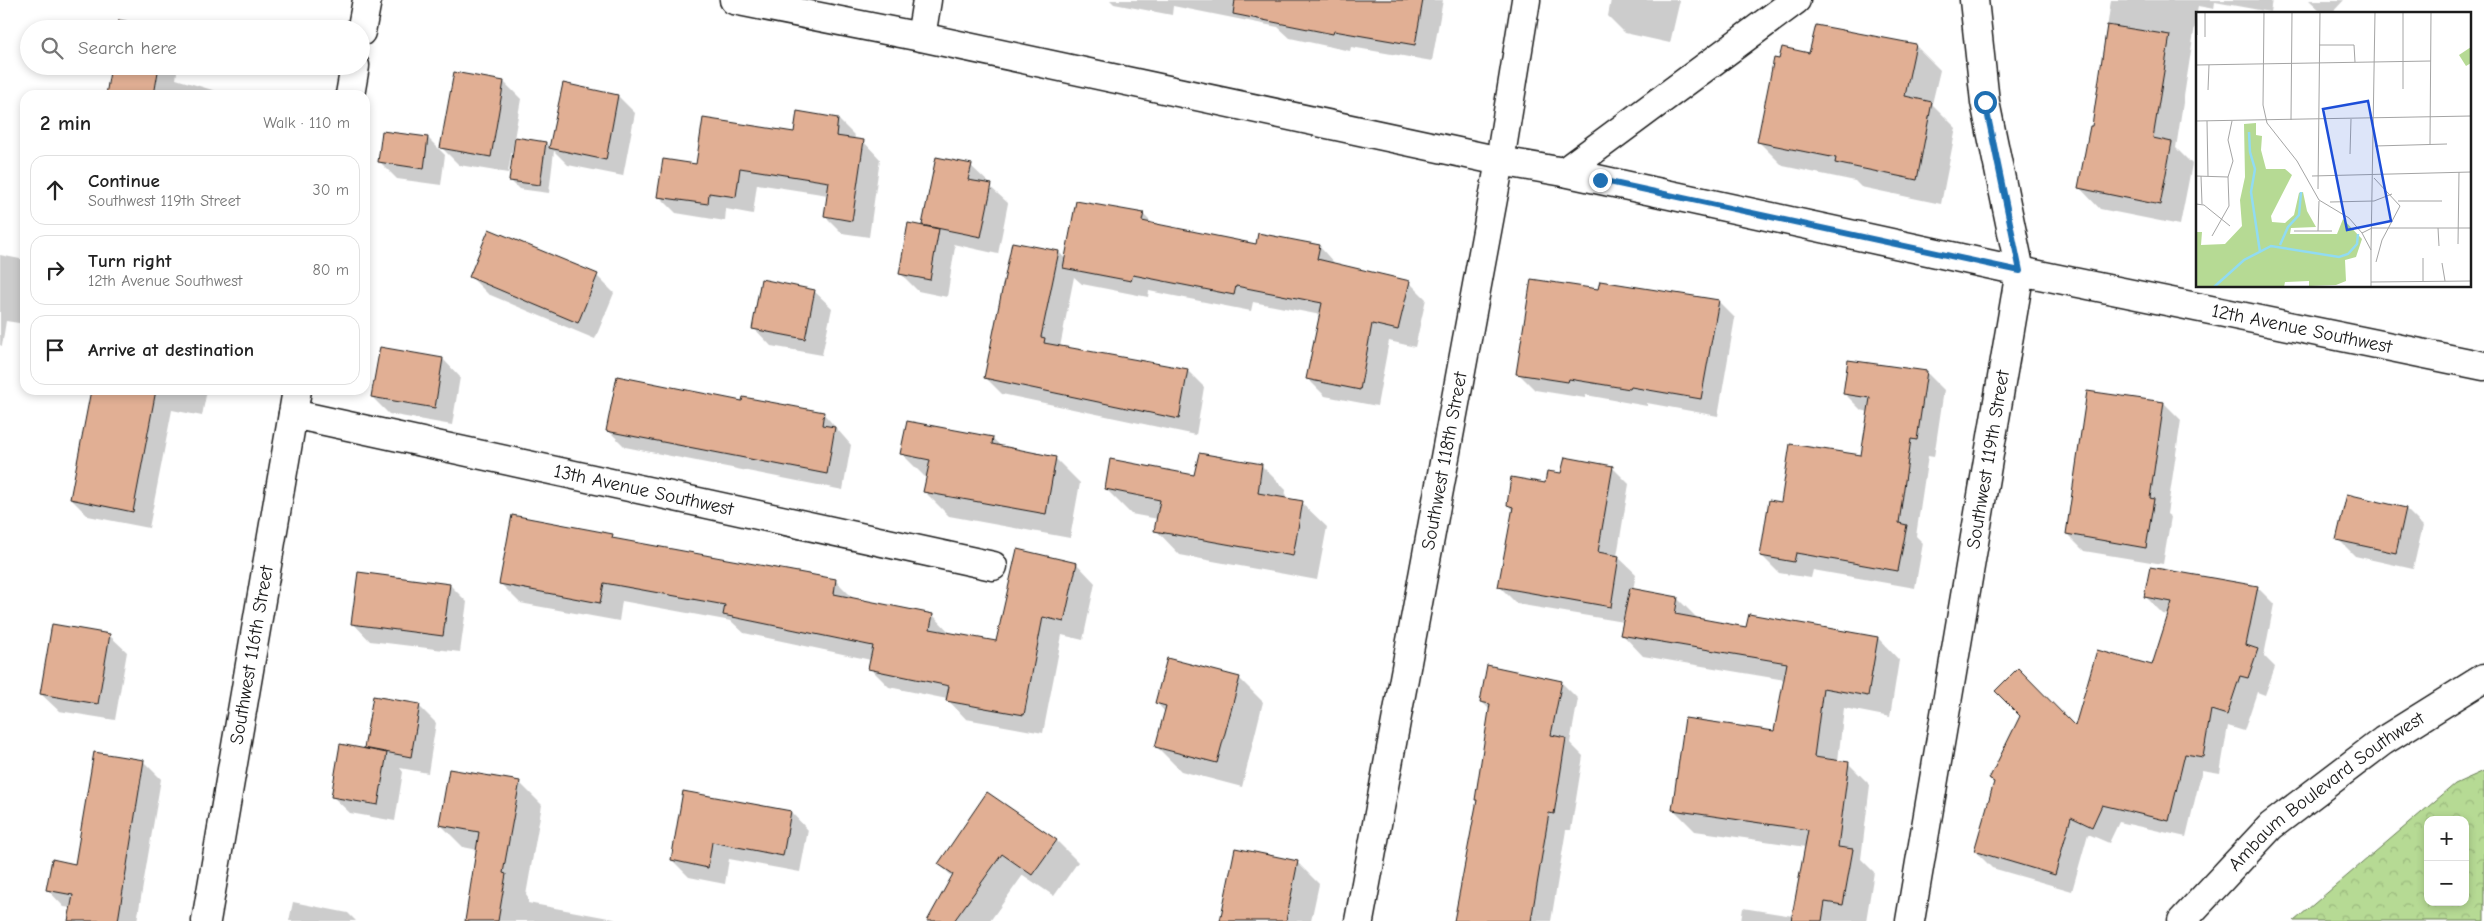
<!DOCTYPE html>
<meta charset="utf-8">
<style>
body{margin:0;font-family:"Comic Neue",sans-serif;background:#f2f2f2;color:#222}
.controls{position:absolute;right:15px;bottom:15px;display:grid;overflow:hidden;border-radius:10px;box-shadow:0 2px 8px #0003}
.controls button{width:45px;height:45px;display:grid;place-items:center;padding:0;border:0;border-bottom:1px solid #e0e0e0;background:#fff;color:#222;font:25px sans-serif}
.stop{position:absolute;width:15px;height:15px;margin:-11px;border:4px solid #1f6fb2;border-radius:50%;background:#fff}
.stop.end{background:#1f6fb2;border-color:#fff;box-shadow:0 1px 5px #0008}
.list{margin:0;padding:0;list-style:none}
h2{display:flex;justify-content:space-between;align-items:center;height:65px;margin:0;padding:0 20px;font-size:21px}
h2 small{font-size:16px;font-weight:400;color:#767676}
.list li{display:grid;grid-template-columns:32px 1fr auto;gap:15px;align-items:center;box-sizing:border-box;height:70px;margin:0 10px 10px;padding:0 10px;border:1px solid #e0e0e0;border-radius:15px}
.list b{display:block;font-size:19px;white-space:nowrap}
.list p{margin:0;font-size:16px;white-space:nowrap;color:#767676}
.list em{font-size:16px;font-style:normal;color:#767676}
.icon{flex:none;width:28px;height:28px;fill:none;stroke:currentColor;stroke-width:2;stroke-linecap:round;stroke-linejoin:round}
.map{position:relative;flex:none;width:2484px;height:921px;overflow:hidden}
.search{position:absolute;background:#fff;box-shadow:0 2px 8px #0003;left:20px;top:20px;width:350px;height:55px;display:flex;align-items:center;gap:12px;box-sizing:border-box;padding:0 18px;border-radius:28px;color:#767676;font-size:19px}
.panel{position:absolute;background:#fff;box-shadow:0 2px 8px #0003;left:20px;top:90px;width:350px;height:305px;border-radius:15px}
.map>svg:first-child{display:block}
.forest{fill:url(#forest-crowns);stroke:#697b58;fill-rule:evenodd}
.shadow{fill:#0003}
.building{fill:#e1af94;stroke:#1c1c1c}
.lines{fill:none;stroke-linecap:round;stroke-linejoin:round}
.minor-casing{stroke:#1c1c1c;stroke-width:31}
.tertiary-casing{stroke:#1c1c1c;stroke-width:31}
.secondary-casing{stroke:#1c1c1c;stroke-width:31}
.minor{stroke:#fff;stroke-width:28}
.tertiary{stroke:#fff;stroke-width:28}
.secondary{stroke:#fff;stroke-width:28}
.route{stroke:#1f6fb2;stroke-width:6}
.labels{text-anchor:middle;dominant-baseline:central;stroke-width:4;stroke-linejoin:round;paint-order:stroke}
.street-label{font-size:19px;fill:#1c1c1c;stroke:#fff}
.inset-river{fill:none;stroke:#91dbf2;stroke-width:2.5}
.inset-road{fill:none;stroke:#a4a4a4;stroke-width:1}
.view{fill:#1d4ed8;fill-opacity:0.15;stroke:#1d4ed8;stroke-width:2.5}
.inset-edge{fill:none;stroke:#1c1c1c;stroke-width:2.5}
</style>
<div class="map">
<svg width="2484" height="921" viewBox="0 0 2484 921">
<defs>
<pattern id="forest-crowns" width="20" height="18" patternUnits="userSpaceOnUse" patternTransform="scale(1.25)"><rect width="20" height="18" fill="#b6da94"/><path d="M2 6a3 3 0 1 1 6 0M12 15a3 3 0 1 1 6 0" fill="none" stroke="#9cba7f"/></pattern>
</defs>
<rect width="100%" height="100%" fill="#fff"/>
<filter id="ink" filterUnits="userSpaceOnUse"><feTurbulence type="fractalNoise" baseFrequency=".02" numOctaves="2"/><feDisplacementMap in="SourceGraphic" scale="10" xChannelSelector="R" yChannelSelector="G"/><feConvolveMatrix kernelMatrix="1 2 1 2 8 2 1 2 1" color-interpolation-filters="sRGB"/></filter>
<g filter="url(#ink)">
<path class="forest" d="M 2484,771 L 2484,921 L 2294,921 L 2455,784 ZM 2428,820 L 2465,820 L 2465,902 L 2428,902 Z"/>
<path class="shadow" d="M 1110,0 L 1443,0 L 1432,61 L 1351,47 L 1350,51 L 1290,38 L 1278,27 L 1173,6 L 1172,15 L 1114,4 Z
M 1611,0 L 1680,0 L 1670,43 L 1625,33 L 1608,16 Z
M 2111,0 L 2272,0 L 2270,12 L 2215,2 L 2214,9 L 2198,6 L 2176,148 L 2192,164 L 2180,225 L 2100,209 L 2079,187 L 2093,128 Z
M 2309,0 L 2344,0 L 2331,14 L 2324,14 Z
M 1915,45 L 1940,70 L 1932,104 L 1956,128 L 1941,204 L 1861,187 L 1855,181 L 1783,166 L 1758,141 Z
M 113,66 L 178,66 L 176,79 L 229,95 L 108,95 Z
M 504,82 L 521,99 L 508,173 L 459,165 L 441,147 Z
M 564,85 L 618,96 L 635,113 L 623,176 L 568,165 L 554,151 L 549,193 L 519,189 L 510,180 L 546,143 L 551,148 Z
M 838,119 L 855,136 L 854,140 L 863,141 L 880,159 L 869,237 L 842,233 L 825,216 L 828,195 L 757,184 L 753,214 L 726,209 L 725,221 L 676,213 L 659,196 L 697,166 Z
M 428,138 L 445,155 L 441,185 L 397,179 L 380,162 Z
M 971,166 L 989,183 L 988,185 L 1008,203 L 998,254 L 953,244 L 955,247 L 947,297 L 918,291 L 901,274 L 927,228 L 924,225 Z
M 1143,214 L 1153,224 L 1257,245 L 1319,246 L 1336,265 L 1409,282 L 1426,299 L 1415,347 L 1389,341 L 1377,406 L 1325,396 L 1308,379 L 1321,315 L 1253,302 L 1251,311 L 1149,291 L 1148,297 L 1082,284 L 1074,277 L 1060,347 L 1187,370 L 1204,387 L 1196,435 L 1002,394 L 985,377 L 1013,243 L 1059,252 L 1066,260 Z
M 490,231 L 597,276 L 614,293 L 595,339 L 488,294 L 471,277 Z
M 0,255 L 25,260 L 25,324 L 6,321 L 2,346 L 0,345 Z
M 814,291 L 832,308 L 822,355 L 771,346 L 754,328 Z
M 1599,291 L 1718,301 L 1735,318 L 1718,416 L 1647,403 L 1647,406 L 1586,395 L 1585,398 L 1535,390 L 1518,373 Z
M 381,348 L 443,359 L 460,377 L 452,425 L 389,414 L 372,397 Z
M 1849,361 L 1927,373 L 1944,390 L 1934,457 L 1928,456 L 1916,536 L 1923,543 L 1915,588 L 1813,570 L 1811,578 L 1779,573 L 1762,556 L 1782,503 L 1862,457 L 1869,412 L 1861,410 L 1844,393 Z
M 105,390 L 207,390 L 202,416 L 172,410 L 149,528 L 88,516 L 71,499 Z
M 743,403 L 823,413 L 851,445 L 843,490 L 625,447 L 608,430 Z
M 2164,403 L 2181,420 L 2167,514 L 2171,517 L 2163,564 L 2084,551 L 2067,534 Z
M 992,438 L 1002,447 L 1055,458 L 1080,483 L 1070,538 L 949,516 L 925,492 L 927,479 L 902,454 Z
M 1200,454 L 1262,466 L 1286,490 L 1285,499 L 1302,503 L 1327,527 L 1317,580 L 1180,555 L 1156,530 L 1158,519 L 1131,514 L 1106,489 L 1195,477 Z
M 1612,467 L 1629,484 L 1617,556 L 1636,574 L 1633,590 L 1678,599 L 1699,620 L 1747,628 L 1878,638 L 1899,660 L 1890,717 L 1844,708 L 1838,761 L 1848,763 L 1870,785 L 1861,859 L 1874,872 L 1866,921 L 1741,921 L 1743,908 L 1793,916 L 1806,847 L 1695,831 L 1674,810 L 1775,732 L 1785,680 L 1643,656 L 1622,634 L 1624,622 L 1517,604 L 1500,587 L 1513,511 L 1508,505 L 1562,475 Z
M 2406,509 L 2423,526 L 2413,569 L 2355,556 L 2338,539 Z
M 612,535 L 616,540 L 836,581 L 854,599 L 933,615 L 951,634 L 997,643 L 1077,564 L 1095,583 L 1083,640 L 1062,635 L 1043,733 L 966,719 L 947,699 L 889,687 L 870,668 L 871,660 L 744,633 L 731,621 L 622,601 L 619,621 L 520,603 L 501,584 Z
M 450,585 L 467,602 L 460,652 L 370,641 L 353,623 Z
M 2257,587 L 2274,604 L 2264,656 L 2275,667 L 2265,695 L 2257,692 L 2244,731 L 2228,726 L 2220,773 L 2202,770 L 2186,837 L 2119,822 L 2109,843 L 2088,834 L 2072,891 L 1992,868 L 1975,851 L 1994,783 L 1991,779 L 2076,728 L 2153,667 L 2169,615 L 2163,614 L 2146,597 Z
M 109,635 L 127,652 L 115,720 L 59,711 L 41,694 Z
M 1239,678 L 1263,702 L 1242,787 L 1181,771 L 1156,746 L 1165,712 L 1157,703 Z
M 1561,682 L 1578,699 L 1570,743 L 1583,756 L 1571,830 L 1566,830 L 1551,921 L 1456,921 L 1478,801 L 1476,799 L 1490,710 L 1482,702 Z
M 419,706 L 436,723 L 428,773 L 400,768 L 403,772 L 395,821 L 350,813 L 332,796 L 369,751 L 365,747 Z
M 144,762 L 161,779 L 137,921 L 69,921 L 72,908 L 64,907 L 47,889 L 76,865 Z
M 519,782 L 542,805 L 526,895 L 528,898 L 528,903 L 614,919 L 617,921 L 466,921 L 478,850 L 463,847 L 440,824 Z
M 684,793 L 791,812 L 808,830 L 800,872 L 729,859 L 725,884 L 689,877 L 672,860 Z
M 987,794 L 1057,841 L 1078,862 L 1054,896 L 1023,875 L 990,921 L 928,921 L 953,877 L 939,864 Z
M 1236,849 L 1298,863 L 1319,884 L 1311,921 L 1221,921 Z
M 293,902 L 348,913 L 356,921 L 289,921 Z"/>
<path class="building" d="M 1235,0 L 1423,0 L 1415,45 L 1334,31 L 1333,34 L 1233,14 Z
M 119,20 L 165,28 L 165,29 L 118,29 Z
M 1816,25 L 1916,44 L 1905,96 L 1932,102 L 1917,180 L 1835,163 L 1836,158 L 1757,142 L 1774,58 L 1779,59 L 1782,47 L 1809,53 Z
M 2107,25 L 2170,35 L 2153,138 L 2172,142 L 2160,205 L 2078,188 L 2090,126 L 2092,126 Z
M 111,66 L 159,66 L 154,95 L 106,95 Z
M 454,72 L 504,81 L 491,157 L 440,148 Z
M 563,83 L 618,95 L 606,160 L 549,148 Z
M 797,111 L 838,118 L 836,136 L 864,140 L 852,221 L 824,216 L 829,182 L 740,168 L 736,197 L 709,193 L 708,204 L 657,197 L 663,159 L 696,164 L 703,118 L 794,132 Z
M 382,131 L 428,137 L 424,169 L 378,162 Z
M 515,137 L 546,142 L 540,185 L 509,181 Z
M 936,157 L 972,164 L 968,180 L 992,184 L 981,237 L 922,225 Z
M 1076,201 L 1144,213 L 1142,221 L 1256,244 L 1258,233 L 1320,245 L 1317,259 L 1410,281 L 1398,330 L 1372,324 L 1360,390 L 1306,379 L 1322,303 L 1236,286 L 1234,295 L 1133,275 L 1131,281 L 1063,268 Z
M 908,223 L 939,229 L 930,280 L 899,274 Z
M 489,229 L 598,274 L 578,323 L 469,277 Z
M 1012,242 L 1059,251 L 1041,337 L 1045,338 L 1044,343 L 1188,369 L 1179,419 L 984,378 Z
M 761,279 L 815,290 L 805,339 L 752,329 Z
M 1531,279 L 1598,289 L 1600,281 L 1719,300 L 1701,399 L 1631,387 L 1630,389 L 1569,379 L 1568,382 L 1516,374 Z
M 380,347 L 443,358 L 435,408 L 371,397 Z
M 1848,360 L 1927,371 L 1917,440 L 1911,439 L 1899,523 L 1907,525 L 1898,571 L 1796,553 L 1794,562 L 1760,556 L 1769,500 L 1781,502 L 1790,444 L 1861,455 L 1870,398 L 1843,394 Z
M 617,376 L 742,401 L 743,397 L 824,412 L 822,425 L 835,427 L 827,474 L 606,431 Z
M 91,390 L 156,390 L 133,512 L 70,499 Z
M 2087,391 L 2164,402 L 2150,498 L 2154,499 L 2146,548 L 2066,534 Z
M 907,421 L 993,437 L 992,444 L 1056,457 L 1046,514 L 923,492 L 930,460 L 900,454 Z
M 1199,453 L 1262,464 L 1258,493 L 1303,501 L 1293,556 L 1154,531 L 1160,500 L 1105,489 L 1110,459 L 1194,475 Z
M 1565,457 L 1613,466 L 1598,552 L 1619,556 L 1611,607 L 1498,587 L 1513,507 L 1507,505 L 1511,477 L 1545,483 L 1547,471 L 1561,473 Z
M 2347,494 L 2406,508 L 2396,553 L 2336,540 Z
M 512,515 L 613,534 L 612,538 L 836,579 L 834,594 L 933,614 L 930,629 L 996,641 L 1017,549 L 1077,563 L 1064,622 L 1043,617 L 1024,715 L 946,701 L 949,686 L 868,669 L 873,646 L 723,615 L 725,605 L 604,583 L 600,603 L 499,584 Z
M 2150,567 L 2258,586 L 2246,645 L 2258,649 L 2248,678 L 2240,676 L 2227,715 L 2211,710 L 2203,757 L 2185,754 L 2169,821 L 2102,805 L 2092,827 L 2071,817 L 2055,875 L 1974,851 L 1994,782 L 1989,779 L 2020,716 L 1995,691 L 2018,668 L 2075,726 L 2097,650 L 2152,665 L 2172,602 L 2144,597 Z
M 358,572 L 450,584 L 443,636 L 351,624 Z
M 1630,588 L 1678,597 L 1675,614 L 1746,627 L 1749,614 L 1878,637 L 1868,696 L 1823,688 L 1814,757 L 1849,762 L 1838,847 L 1853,849 L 1843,905 L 1825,902 L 1822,921 L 1791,921 L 1808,830 L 1672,810 L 1685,718 L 1774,731 L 1787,663 L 1620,635 Z
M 52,624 L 110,634 L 98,704 L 40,694 Z
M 1167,658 L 1240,677 L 1217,763 L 1155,747 L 1166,706 L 1155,703 Z
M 1487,665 L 1562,681 L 1551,735 L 1566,738 L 1554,814 L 1549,813 L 1531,921 L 1454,921 L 1477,800 L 1475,800 L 1490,704 L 1480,702 Z
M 373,696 L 420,704 L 411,757 L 364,748 Z
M 340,744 L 387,753 L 378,805 L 331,797 Z
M 94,752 L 144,760 L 118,921 L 68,921 L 73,895 L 46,890 L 52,859 L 75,864 Z
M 449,769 L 520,781 L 503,873 L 506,874 L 498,921 L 465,921 L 479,832 L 439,825 Z
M 683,791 L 791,811 L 783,856 L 712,842 L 708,868 L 671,860 Z
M 987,792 L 1057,840 L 1032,875 L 1002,854 L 954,921 L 927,921 L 953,874 L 938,864 Z
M 1235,848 L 1298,861 L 1286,921 L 1220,921 Z"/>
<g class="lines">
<g class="minor-casing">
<g id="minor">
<path d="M 921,37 L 927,0"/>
<path d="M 1564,172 L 1796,0"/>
<path id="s1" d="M 293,414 L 993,566"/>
<path id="s2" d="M 1359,921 L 1500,161 L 1526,0"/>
<path id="s3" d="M 1910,921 L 2020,271 L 1985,102 L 1974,0"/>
</g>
</g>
<g class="tertiary-casing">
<g id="tertiary">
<path id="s4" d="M 734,0 L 921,37 L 1500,161 L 1564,172 L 2020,271 L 2484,366"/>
<path d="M 361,32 L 367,0"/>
<path d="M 350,95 L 355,66"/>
<path id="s5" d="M 206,921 L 297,390"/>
</g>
</g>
<g class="secondary-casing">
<g id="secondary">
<path id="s6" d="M 2182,921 L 2271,826 L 2383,741 L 2484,678"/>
</g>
</g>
<use href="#minor" class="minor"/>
<use href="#tertiary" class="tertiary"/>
<use href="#secondary" class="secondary"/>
</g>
</g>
<g class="lines" filter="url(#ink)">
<path class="route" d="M 1600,180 L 2020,271 L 1985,102"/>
</g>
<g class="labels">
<g class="street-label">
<text stroke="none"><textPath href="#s4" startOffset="1602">12th Avenue Southwest</textPath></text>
<text stroke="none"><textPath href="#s3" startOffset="468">Southwest 119th Street</textPath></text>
<text stroke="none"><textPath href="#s2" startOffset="468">Southwest 118th Street</textPath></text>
<text stroke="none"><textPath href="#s1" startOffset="359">13th Avenue Southwest</textPath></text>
<text stroke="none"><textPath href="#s5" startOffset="270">Southwest 116th Street</textPath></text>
<text stroke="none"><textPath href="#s6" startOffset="195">Ambaum Boulevard Southwest</textPath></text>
</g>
</g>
<g transform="translate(2196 12)">
<rect width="275" height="275" fill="#fff"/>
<path d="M 60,111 L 60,123 L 66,124 L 65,138 L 70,157 L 89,157 L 96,163 L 75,204 L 76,210 L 89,211 L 98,203 L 103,181 L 107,180 L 111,199 L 120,215 L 95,216 L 94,222 L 141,222 L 147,207 L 166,227 L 160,245 L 149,248 L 150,269 L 140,273 L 113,274 L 113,269 L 89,270 L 88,275 L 0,275 L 0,220 L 6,220 L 5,233 L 29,232 L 46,214 L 44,188 L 49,165 L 48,112 Z" fill="#b6da94"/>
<path d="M 275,35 L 275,51 L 270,54 L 263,43 Z" fill="#b6da94"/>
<path class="inset-river" d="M 53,120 L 54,140 L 59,157 L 55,180 L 64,240M 84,233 L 92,215 L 103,203 L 105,180M 18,275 L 48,248 L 75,234 L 143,245 L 152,242 L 161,232 L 162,222"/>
<path class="inset-road" d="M 1,0 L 1,23M 68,0 L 67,93 L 71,111 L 101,149 L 123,188 L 153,206 L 166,221 L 175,238 L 175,275M 9,25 L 9,0M 123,33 L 158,33 L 159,50M 0,53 L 235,49M 207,77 L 207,0M 12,78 L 13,53M 95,108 L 96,0M 0,109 L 275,104M 11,109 L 12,164M 234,132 L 235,0M 179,134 L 251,132M 154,142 L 155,107M 0,164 L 32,165M 5,164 L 6,192M 116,164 L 275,160M 178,166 L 204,194 L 186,228 L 180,250M 122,177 L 124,0M 202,189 L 246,189M 134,190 L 178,189 L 196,182M 0,192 L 8,193 L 34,214M 242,216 L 243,234M 98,219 L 136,219M 122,219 L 123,189M 166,221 L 176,216 L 275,216M 16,224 L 33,194 L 32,165 L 37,149 L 32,128 L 36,109M 262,232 L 263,160M 175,238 L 179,0M 246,251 L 249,269M 227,269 L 227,246M 175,270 L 275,269"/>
<path class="view" d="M 172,89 L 195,209 L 151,218 L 127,97 Z"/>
<rect width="275" height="275" class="inset-edge"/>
</g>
</svg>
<div class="controls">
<button>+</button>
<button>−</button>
</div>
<div class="stop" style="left:1985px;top:102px"></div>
<div class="stop end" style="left:1600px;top:180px"></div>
<div class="search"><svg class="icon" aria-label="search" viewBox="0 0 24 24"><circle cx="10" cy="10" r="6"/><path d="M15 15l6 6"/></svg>Search here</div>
<section class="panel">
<h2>2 min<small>Walk · 110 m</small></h2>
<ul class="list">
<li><svg class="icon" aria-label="ahead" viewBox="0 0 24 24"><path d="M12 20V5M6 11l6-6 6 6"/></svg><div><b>Continue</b><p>Southwest 119th Street</p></div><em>30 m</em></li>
<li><svg class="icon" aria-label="right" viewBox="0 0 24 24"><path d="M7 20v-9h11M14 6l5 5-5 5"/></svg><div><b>Turn right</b><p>12th Avenue Southwest</p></div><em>80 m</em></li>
<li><svg class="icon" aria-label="arrive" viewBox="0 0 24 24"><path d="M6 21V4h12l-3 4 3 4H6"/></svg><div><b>Arrive at destination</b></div></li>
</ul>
</section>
</div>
